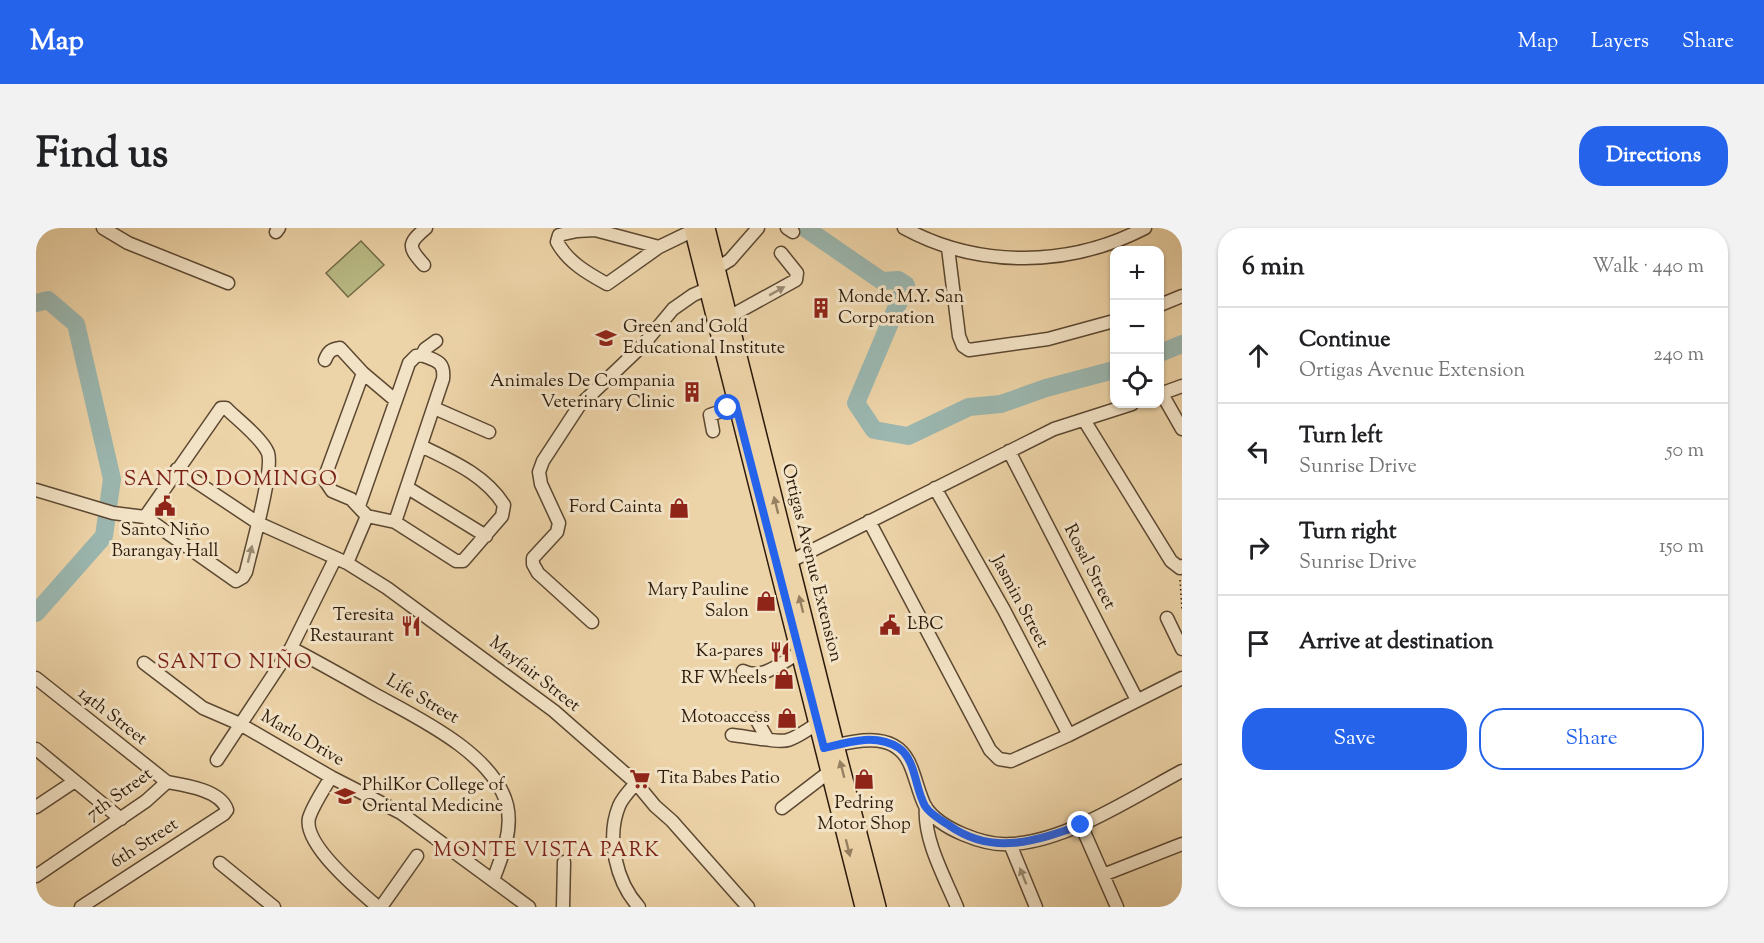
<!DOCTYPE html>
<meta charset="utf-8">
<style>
body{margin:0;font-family:"Sorts Mill Goudy",serif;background:#f2f2f2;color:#202124}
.controls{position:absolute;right:18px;top:18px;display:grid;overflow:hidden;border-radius:12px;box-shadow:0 2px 4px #0004}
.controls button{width:54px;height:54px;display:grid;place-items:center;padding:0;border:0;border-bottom:2px solid #e0e0e0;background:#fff;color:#202124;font:30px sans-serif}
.stop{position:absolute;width:18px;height:18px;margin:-14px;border:4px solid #2563eb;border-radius:50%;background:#fff}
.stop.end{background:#2563eb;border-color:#fff;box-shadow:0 2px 6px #0008}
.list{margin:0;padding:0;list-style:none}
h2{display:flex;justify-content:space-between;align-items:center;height:78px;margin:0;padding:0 24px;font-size:26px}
h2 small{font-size:20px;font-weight:400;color:#757577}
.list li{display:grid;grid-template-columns:39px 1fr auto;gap:18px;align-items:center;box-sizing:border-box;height:96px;padding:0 24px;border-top:2px solid #e0e0e0}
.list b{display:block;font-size:22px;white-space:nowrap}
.list p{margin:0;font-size:20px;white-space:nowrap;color:#757577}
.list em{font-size:20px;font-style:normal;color:#757577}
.actions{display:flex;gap:12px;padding:18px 24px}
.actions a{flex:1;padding:14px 0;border:2px solid #2563eb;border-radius:24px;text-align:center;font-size:21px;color:#2563eb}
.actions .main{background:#2563eb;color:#fff}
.icon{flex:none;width:33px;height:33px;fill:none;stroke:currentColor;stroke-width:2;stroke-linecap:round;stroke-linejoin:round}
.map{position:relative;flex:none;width:1146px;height:679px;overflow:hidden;border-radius:24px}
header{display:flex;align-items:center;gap:36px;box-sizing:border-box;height:84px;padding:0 30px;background:#2563eb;color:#fff}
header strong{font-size:28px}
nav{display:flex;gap:33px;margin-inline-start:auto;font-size:21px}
.intro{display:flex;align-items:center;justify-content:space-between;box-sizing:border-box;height:144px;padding:0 36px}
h1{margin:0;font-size:42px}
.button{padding:15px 27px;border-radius:24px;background:#2563eb;color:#fff;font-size:21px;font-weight:700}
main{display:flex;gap:36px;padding:0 36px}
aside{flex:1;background:#fff;border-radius:24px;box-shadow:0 2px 4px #0004}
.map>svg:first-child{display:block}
.green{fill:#babc86;stroke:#726b48;stroke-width:1.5}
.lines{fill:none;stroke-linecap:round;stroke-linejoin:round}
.river{stroke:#9bb7b0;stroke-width:18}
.minor-casing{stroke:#5c4832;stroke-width:15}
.major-casing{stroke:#2b1a0b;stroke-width:18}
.path{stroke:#2b1a0b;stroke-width:1.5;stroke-dasharray:1.5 3;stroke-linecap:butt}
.minor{stroke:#f3e3c6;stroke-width:12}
.major{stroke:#edd4a8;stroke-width:15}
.oneway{fill:#998972}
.oneway2{fill:#968061}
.route{stroke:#2563eb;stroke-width:8}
.labels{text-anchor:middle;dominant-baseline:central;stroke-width:6;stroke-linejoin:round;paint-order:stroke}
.poi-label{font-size:18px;fill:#2b1a0b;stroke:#f3e3c6;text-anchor:end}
.street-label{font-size:18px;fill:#2b1a0b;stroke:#f3e3c6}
.neighbourhood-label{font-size:20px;letter-spacing:1.5px;fill:#7a1f14;stroke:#f3e3c6}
.quarter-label{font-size:21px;letter-spacing:1.5px;fill:#7a1f14;stroke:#f3e3c6}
</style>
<header>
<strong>Map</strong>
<nav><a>Map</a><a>Layers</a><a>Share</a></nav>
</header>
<div class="intro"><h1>Find us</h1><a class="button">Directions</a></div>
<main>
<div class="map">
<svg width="1146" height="679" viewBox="0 0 1146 679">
<rect width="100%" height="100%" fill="#edd4a8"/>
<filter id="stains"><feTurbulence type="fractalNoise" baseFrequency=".00333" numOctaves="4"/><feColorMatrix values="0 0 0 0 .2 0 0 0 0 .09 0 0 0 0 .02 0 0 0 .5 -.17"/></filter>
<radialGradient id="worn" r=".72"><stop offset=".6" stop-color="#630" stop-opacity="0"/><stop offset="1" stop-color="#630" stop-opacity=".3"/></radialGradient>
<path class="green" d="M 325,13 L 348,37 L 312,69 L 290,45 Z"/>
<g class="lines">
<path class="river" d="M 769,0 L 846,53 L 862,52 L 870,57 L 820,175 L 838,202 L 872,208 L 933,179 L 965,176 L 1010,160 L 1078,142
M 0,75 L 12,72 L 40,96 L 76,251 L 68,308 L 0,385
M 1124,125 L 1146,116"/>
<g class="minor-casing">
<path id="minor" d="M 67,0 L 92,15 L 192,55
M 751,0 L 757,4
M 868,0 C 943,41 1034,39 1109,0
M 240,4 L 243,0
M 623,19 L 559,2 L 541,3 L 523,7 L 521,14 C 532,34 551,45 571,56 L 623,19 L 656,3
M 912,20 L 923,108 L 927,118 L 933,122 L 1012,111 L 1078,93
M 388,37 C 372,19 371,16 390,0
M 681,40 L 694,32 L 722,0
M 1124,77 L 1146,68
M 693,89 L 760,52 L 761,45 L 745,25
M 289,132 C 292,124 295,121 304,120 L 327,145 L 359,172
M 327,145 L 288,251 L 296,263 L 315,271 L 331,288 L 359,294 L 420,333 L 427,333 L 466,288 L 468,277 C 449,247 416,233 385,218
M 1124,166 L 1146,158
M 1126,166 L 1146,201
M 398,180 L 453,204
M 1048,192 L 1135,333 L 1144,340 L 1146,338
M 677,203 L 674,187 L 700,178
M 973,223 L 1101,472
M 141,241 L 222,295 L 311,335 L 351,360 L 518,483 L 600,555 L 619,578 L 636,593 L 712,679
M 372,260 L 450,308
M 899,260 L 968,382 L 1033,507
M 0,262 L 77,285 L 109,289 L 200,353 L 207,349 L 210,344 C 215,322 238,242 232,225 C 227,212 205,194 194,184 L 190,180 L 185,180 L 109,289
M 323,278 L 373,135 L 380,128 L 386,127 L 389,121 L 400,113
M 833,293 L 954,522 L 963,531 L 975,533 L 1033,507 L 1146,450
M 359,294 L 407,151 C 409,133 400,133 386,127
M 311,335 L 331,288
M 747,337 L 1018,201 L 1096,176
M 1131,390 L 1146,421
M 556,394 L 502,345 L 497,336 L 497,330 L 521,304 L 523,295 L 505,256 L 503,244 L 507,233 L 543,178 L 607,117 L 637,81 L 657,67 L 678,58
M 255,420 C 284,435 312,451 340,467 C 382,490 458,526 471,577 C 477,602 466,629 457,652
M 108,435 L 167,480 L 204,496 L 295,549 L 365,585 L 493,679
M 707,443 C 726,453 746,434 763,425
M 0,450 L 131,554
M 720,491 L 731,510
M 696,507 C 708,508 744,515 752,512 C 762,509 772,501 781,496
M 792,519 C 823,512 861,502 875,539 C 880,551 883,566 889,578 C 903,601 949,618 974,616 C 1030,614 1097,569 1146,543
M 0,521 L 85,591
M 181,532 L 255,420 L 299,331
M 295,549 C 288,561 277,577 273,590 C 267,616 323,663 342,679
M 600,555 C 594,562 586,570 583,578 C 570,610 580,654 603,679
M 0,579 L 39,553
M 890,579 C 887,611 909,650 921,679
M 746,580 L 793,544
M 1045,597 L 1081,679
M 974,616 L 1000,679
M 184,635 L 238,679
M 1067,647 L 1146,616
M 0,648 L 110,573 L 131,554 C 148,557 185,562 191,582 L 188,586 L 45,679
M 345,679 L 381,628
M 527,679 L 528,634"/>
</g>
<g class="major-casing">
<path id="major" d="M 656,0 L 827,679
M 671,0 L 800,517 L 842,679"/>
</g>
<path class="path" d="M 1144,352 L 1146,382"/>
<use href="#minor" class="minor"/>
<use href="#major" class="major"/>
</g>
<defs><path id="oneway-solid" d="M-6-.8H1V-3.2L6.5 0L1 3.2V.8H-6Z" transform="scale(1.5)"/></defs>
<g class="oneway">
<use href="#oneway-solid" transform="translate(741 63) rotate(-29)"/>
<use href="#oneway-solid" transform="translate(214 326) rotate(-76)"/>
<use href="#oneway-solid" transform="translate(987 648) rotate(-112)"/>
</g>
<g class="oneway2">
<use href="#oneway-solid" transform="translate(740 277) rotate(-104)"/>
<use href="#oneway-solid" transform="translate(765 376) rotate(-104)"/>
<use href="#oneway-solid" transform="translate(806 541) rotate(-105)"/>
<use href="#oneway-solid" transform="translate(812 620) rotate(76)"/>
</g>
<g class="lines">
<path class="route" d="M 692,180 L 700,178 L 788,520 C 812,514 840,505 863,520 C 880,532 879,561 889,578 C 894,586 906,593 914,598 C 957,628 1000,613 1045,597"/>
</g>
<defs>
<g id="building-bare" transform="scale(1.62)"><path d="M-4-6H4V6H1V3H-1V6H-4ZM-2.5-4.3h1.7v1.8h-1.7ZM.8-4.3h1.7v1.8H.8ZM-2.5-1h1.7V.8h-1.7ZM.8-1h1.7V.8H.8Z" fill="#8f2418" stroke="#f3e3c6" stroke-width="2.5" paint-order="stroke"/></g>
<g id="school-bare" transform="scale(1.62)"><path d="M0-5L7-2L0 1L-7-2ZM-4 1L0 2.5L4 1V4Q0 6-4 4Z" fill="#8f2418" stroke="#f3e3c6" stroke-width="2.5" paint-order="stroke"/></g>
<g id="civic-bare" transform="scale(1.62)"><path d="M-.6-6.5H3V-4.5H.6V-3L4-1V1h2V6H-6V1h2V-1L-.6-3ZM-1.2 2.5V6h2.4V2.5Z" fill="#8f2418" stroke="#f3e3c6" stroke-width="2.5" paint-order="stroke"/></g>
<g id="shop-bare" transform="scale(1.62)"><path d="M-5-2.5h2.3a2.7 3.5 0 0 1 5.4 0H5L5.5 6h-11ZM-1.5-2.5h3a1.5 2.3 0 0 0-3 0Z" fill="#8f2418" stroke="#f3e3c6" stroke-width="2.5" paint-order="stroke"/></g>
<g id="restaurant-bare" transform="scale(1.62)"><path d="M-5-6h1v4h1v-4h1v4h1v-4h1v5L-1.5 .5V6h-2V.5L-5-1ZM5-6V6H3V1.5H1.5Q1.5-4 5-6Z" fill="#8f2418" stroke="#f3e3c6" stroke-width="2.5" paint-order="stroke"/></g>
<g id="supermarket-bare" transform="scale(1.62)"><path d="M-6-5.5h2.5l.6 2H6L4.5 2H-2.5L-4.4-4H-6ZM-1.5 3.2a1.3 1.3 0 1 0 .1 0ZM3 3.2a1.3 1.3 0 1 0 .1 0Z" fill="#8f2418" stroke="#f3e3c6" stroke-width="2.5" paint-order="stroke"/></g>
<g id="university-bare" transform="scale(1.62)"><path d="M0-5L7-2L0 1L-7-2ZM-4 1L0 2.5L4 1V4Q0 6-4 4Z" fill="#8f2418" stroke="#f3e3c6" stroke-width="2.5" paint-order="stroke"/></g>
</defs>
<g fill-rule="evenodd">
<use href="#building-bare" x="785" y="80"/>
<use href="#school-bare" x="570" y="110"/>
<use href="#building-bare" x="656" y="164"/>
<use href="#civic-bare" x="129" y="278"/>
<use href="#shop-bare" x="643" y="280"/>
<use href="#shop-bare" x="730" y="373"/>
<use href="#civic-bare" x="854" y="397"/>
<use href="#restaurant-bare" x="375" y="398"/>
<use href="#restaurant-bare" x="744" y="424"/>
<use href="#shop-bare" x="748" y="451"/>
<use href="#shop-bare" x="751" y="490"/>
<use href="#supermarket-bare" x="604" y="551"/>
<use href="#shop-bare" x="828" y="551"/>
<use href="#university-bare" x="309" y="568"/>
</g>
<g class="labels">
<g class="poi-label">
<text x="802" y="70" text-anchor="start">Monde M.Y. San<tspan x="802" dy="21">Corporation</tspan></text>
<text x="587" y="100" text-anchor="start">Green and Gold<tspan x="587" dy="21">Educational Institute</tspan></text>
<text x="639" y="154">Animales De Compania<tspan x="639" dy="21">Veterinary Clinic</tspan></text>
<text x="626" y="280">Ford Cainta</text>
<text x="129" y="303" text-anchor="middle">Santo Niño<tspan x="129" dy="21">Barangay Hall</tspan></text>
<text x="713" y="363">Mary Pauline<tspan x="713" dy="21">Salon</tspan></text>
<text x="358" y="388">Teresita<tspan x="358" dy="21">Restaurant</tspan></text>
<text x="871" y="397" text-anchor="start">LBC</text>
<text x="727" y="424">Ka-pares</text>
<text x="731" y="451">RF Wheels</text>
<text x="734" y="490">Motoaccess</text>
<text x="621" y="551" text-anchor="start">Tita Babes Patio</text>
<text x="326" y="558" text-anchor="start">PhilKor College of<tspan x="326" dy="21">Oriental Medicine</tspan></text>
<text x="828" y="576" text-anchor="middle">Pedring<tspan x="828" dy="21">Motor Shop</tspan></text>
</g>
<g class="street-label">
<text transform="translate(775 335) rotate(76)">Ortigas Avenue Extension</text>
<text transform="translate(1053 339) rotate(63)">Rosal Street</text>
<text transform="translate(983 374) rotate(62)">Jasmin Street</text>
<text transform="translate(498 447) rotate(38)">Mayfair Street</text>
<text transform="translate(386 472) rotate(30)">Life Street</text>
<text transform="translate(76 489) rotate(38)">14th Street</text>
<text transform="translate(266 511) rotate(30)">Marlo Drive</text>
<text transform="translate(84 567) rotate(-36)">7th Street</text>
<text transform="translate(109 616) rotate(-33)">6th Street</text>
</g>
<g class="neighbourhood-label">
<text x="511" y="623">MONTE VISTA PARK</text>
</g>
<g class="quarter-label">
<text x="195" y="252">SANTO DOMINGO</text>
<text x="199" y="435">SANTO NIÑO</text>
</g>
</g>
<rect width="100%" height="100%" filter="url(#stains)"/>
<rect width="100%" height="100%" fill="url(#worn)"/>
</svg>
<div class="controls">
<button>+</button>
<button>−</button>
<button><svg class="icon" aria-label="locate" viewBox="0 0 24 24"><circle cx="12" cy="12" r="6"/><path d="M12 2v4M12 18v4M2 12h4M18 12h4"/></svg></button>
</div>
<div class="stop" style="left:692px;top:180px"></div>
<div class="stop end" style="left:1045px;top:597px"></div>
</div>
<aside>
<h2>6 min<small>Walk · 440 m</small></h2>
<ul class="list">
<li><svg class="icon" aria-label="ahead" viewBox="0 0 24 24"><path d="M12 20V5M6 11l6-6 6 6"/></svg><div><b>Continue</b><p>Ortigas Avenue Extension</p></div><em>240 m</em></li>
<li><svg class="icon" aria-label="left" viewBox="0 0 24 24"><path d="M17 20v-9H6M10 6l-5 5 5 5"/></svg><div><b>Turn left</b><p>Sunrise Drive</p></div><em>50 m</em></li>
<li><svg class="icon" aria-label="right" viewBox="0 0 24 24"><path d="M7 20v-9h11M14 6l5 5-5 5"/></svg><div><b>Turn right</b><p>Sunrise Drive</p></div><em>150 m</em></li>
<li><svg class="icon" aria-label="arrive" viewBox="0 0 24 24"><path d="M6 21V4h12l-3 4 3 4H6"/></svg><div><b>Arrive at destination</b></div></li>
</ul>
<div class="actions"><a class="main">Save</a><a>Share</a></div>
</aside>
</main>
